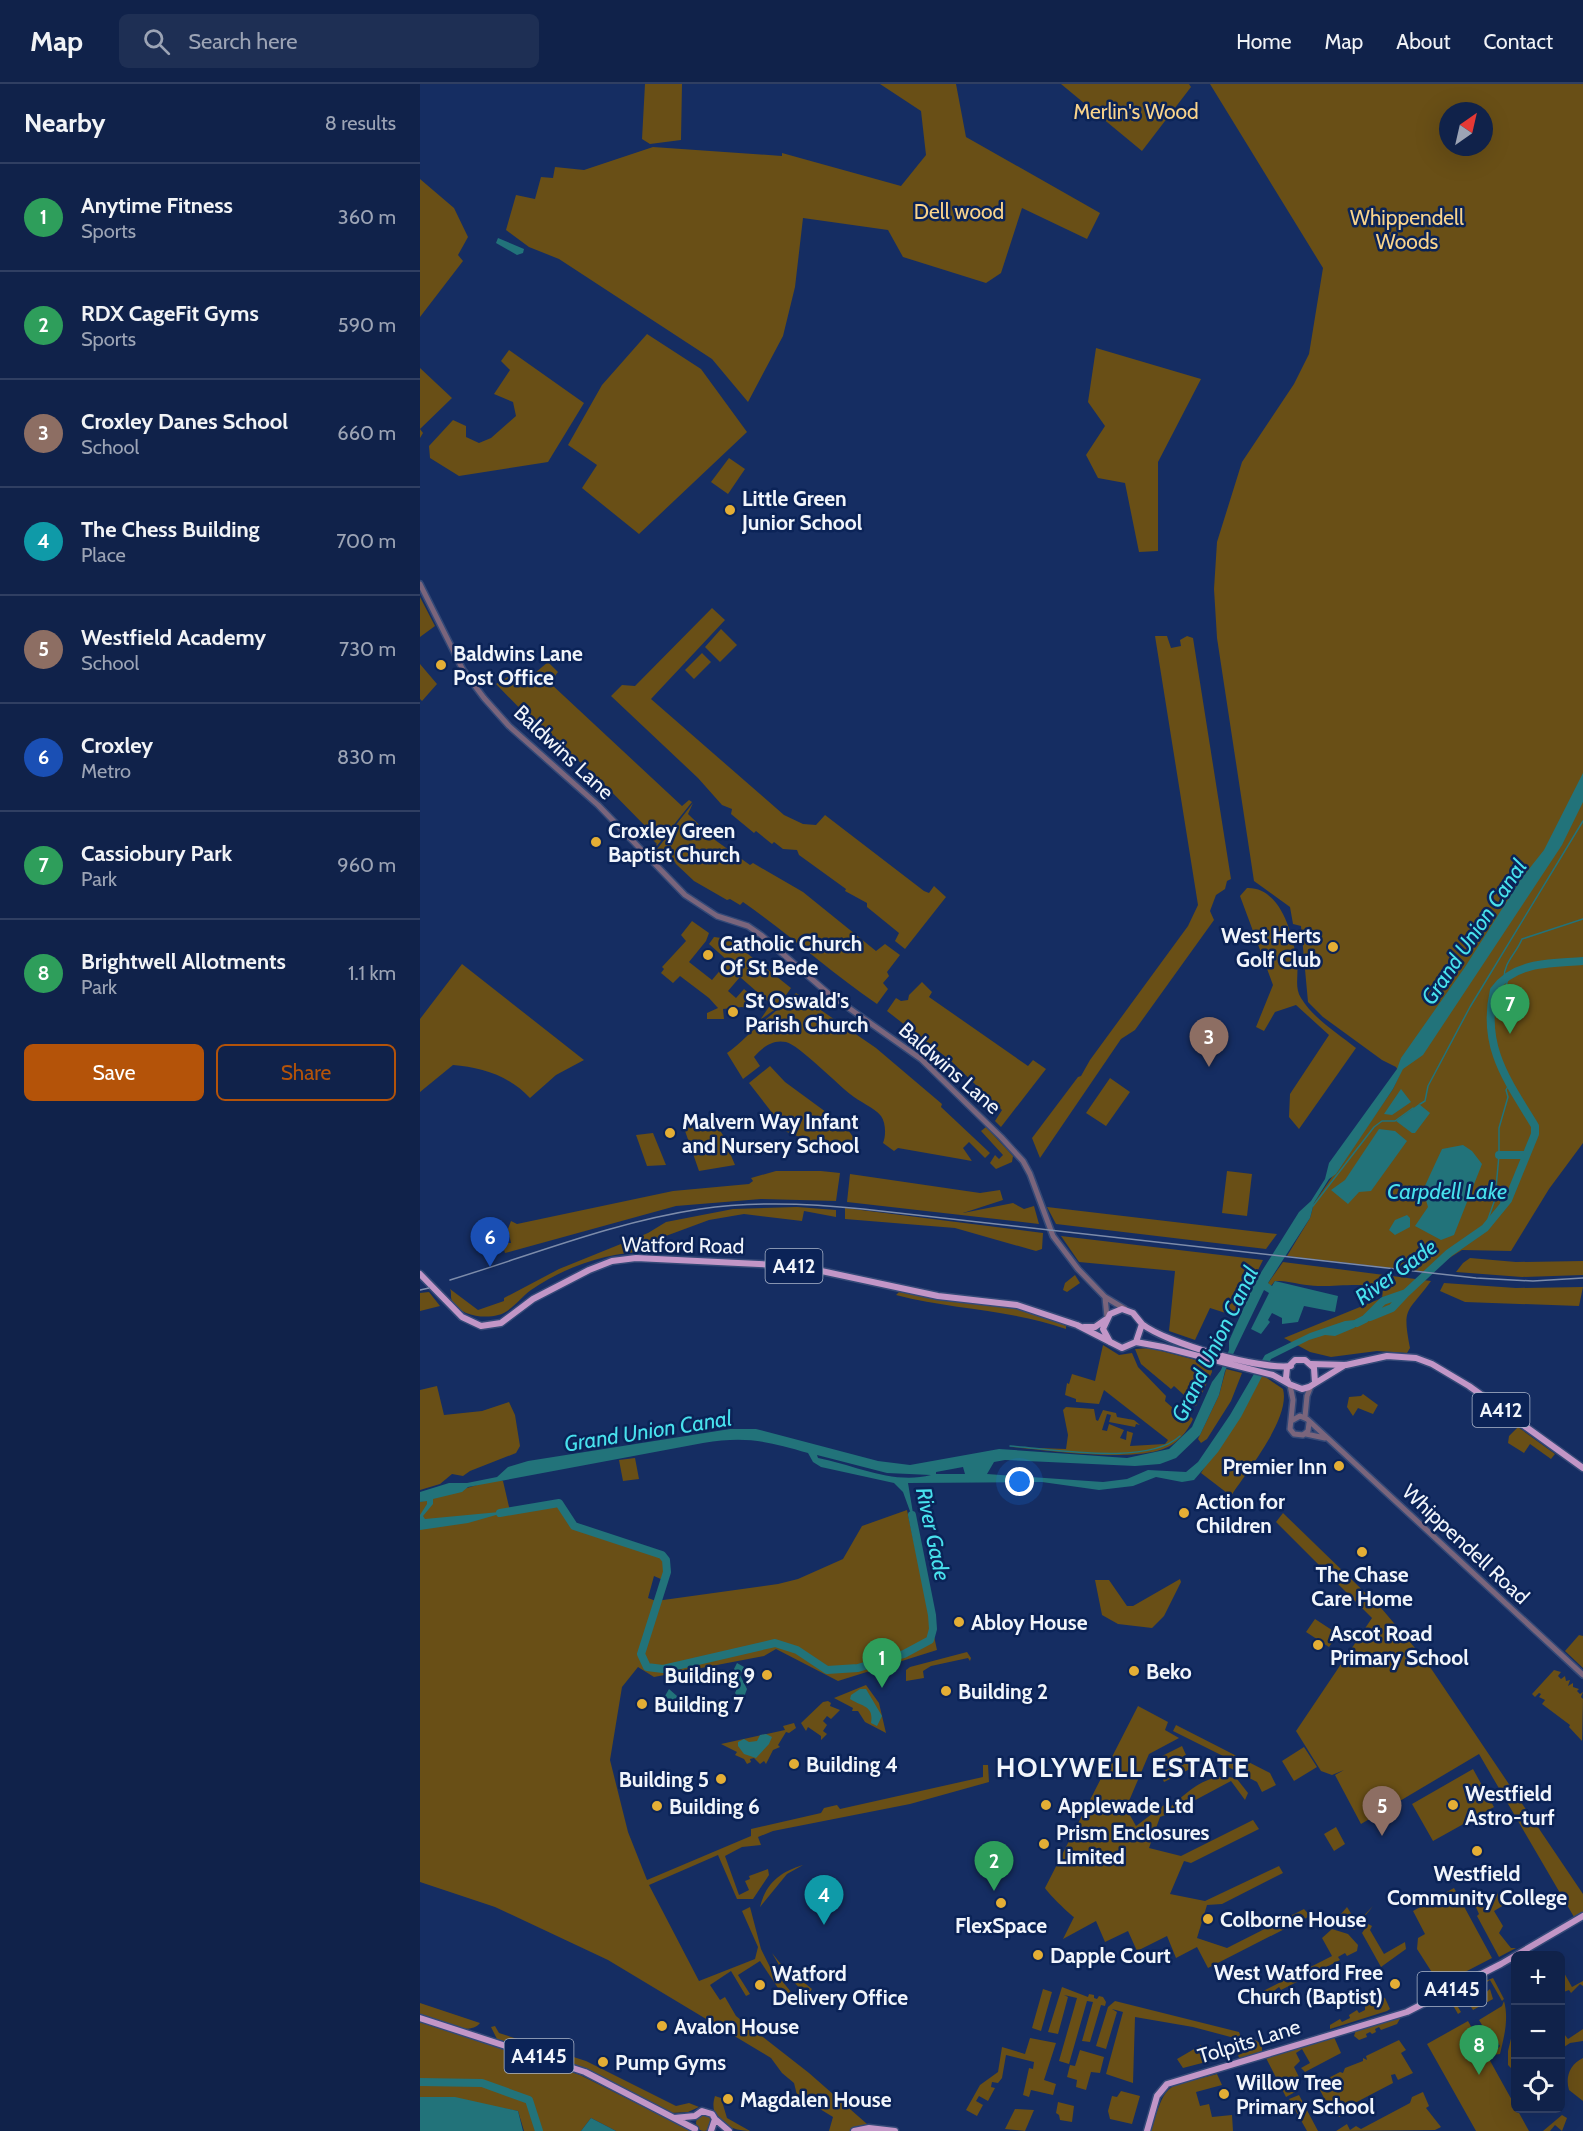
<!DOCTYPE html>
<meta charset="utf-8">
<style>
body{margin:0;font-family:Cabin,sans-serif;background:#1e2f54;color:#f1f3f6}
.controls{position:absolute;right:18px;bottom:18px;display:grid;overflow:hidden;border-radius:9px;box-shadow:0 6px 24px #0002}
.controls button{width:54px;height:54px;display:grid;place-items:center;padding:0;border:0;border-bottom:2px solid #303f62;background:#10224a;color:#f1f3f6;font:30px sans-serif}
.compass{position:absolute;left:1019px;top:18px;width:54px;height:54px;border-radius:50%;background:#10224a;box-shadow:0 6px 24px #0002;rotate:34deg}
.you{position:absolute;left:600px;top:1398px;width:21px;height:21px;margin:-15px;border:4px solid #fff;border-radius:50%;background:#1a73e8;box-shadow:0 0 0 9px #1a73e833}
.badge{display:grid;place-items:center;width:39px;height:39px;border-radius:50%;background:#b45309;color:#fff;font-size:20px;font-weight:700}
.pin{position:absolute;translate:-50% -50px;filter:drop-shadow(0 2px 3px #0008)}
.pin::after{content:'';position:absolute;top:32px;width:21px;height:18px;background:inherit;clip-path:polygon(0 0,100% 0,50% 100%)}
.list{margin:0;padding:0;list-style:none}
h2{display:flex;justify-content:space-between;align-items:center;height:78px;margin:0;padding:0 24px;font-size:26px}
h2 small{font-size:20px;font-weight:400;color:#9ca4b5}
.list li{display:grid;grid-template-columns:39px 1fr auto;gap:18px;align-items:center;box-sizing:border-box;height:108px;padding:0 24px;border-top:2px solid #303f62}
.list b{display:block;font-size:22px;white-space:nowrap}
.list p{margin:0;font-size:20px;white-space:nowrap;color:#9ca4b5}
.list em{font-size:20px;font-style:normal;color:#9ca4b5}
.actions{display:flex;gap:12px;padding:18px 24px}
.actions a{flex:1;padding:14px 0;border:2px solid #b45309;border-radius:9px;text-align:center;font-size:21px;color:#b45309}
.actions .main{background:#b45309;color:#fff}
.icon{flex:none;width:33px;height:33px;fill:none;stroke:currentColor;stroke-width:2;stroke-linecap:round;stroke-linejoin:round}
.map{position:relative;flex:none;width:1163px;height:2047px;overflow:hidden}
header{display:flex;align-items:center;gap:36px;box-sizing:border-box;height:84px;padding:0 30px;background:#10224a;border-bottom:2px solid #303f62}
header strong{font-size:28px}
nav{display:flex;gap:33px;margin-inline-start:auto;font-size:21px}
.search{width:420px;height:54px;background:#1e2f54;display:flex;align-items:center;gap:15px;box-sizing:border-box;padding:0 21px;border-radius:9px;color:#9ca4b5;font-size:22px}
main{display:flex}
aside{flex:1;background:#10224a}
.map>svg:first-child{display:block}
.green{fill:#694f16;fill-rule:evenodd}
.water{fill:#22737a;fill-rule:evenodd}
.lines{fill:none;stroke-linecap:round;stroke-linejoin:round}
.stream{stroke:#22737a;stroke-width:1.5}
.river{stroke:#22737a;stroke-width:8}
.minor-casing{stroke:#344977;stroke-width:8}
.major-casing{stroke:#344977;stroke-width:9}
.minor{stroke:#7a657c;stroke-width:5}
.major{stroke:#c296c7;stroke-width:6}
.rail{stroke:#7d8caa;stroke-width:1.5}
.poi-dot{fill:#e4ae35;stroke:#0b2357;stroke-width:2}
.labels{text-anchor:middle;dominant-baseline:central;stroke-width:5;stroke-linejoin:round;paint-order:stroke}
.shield{fill:#0b2357;stroke:#acb6ca;stroke-width:1.5}
.shield-label{font-size:20px;font-weight:bold;fill:#f1f5fb}
.park-label{font-size:21px;fill:#f9d38b;stroke:#0b2357}
.poi-label{font-size:21px;font-weight:bold;fill:#f1f5fb;stroke:#0b2357;text-anchor:start}
.street-label{font-size:21px;fill:#f1f5fb;stroke:#0b2357}
.water-label{font-size:22px;font-style:italic;fill:#48e1ed;stroke:#0b2357}
.district-label{font-size:27px;font-weight:bold;letter-spacing:1.5px;fill:#f1f5fb;stroke:#0b2357}
</style>
<header>
<strong>Map</strong>
<div class="search"><svg class="icon" aria-label="search" viewBox="0 0 24 24"><circle cx="10" cy="10" r="6"/><path d="M15 15l6 6"/></svg>Search here</div>
<nav><a>Home</a><a>Map</a><a>About</a><a>Contact</a></nav>
</header>
<main>
<aside>
<h2>Nearby<small>8 results</small></h2>
<ul class="list">
<li><span class="badge" style="background:#2e9e5b">1</span><div><b>Anytime Fitness</b><p>Sports</p></div><em>360 m</em></li>
<li><span class="badge" style="background:#2e9e5b">2</span><div><b>RDX CageFit Gyms</b><p>Sports</p></div><em>590 m</em></li>
<li><span class="badge" style="background:#8d6e63">3</span><div><b>Croxley Danes School</b><p>School</p></div><em>660 m</em></li>
<li><span class="badge" style="background:#0f9aa8">4</span><div><b>The Chess Building</b><p>Place</p></div><em>700 m</em></li>
<li><span class="badge" style="background:#8d6e63">5</span><div><b>Westfield Academy</b><p>School</p></div><em>730 m</em></li>
<li><span class="badge" style="background:#1a4fb4">6</span><div><b>Croxley</b><p>Metro</p></div><em>830 m</em></li>
<li><span class="badge" style="background:#2e9e5b">7</span><div><b>Cassiobury Park</b><p>Park</p></div><em>960 m</em></li>
<li><span class="badge" style="background:#2e9e5b">8</span><div><b>Brightwell Allotments</b><p>Park</p></div><em>1.1 km</em></li>
</ul>
<div class="actions"><a class="main">Save</a><a>Share</a></div>
</aside>
<div class="map">
<svg width="1163" height="2047" viewBox="0 0 1163 2047">
<rect width="100%" height="100%" fill="#152d62"/>
<path class="green" d="M 225,0 L 262,0 L 261,56 L 230,60 L 222,55 Z
M 460,0 L 536,0 L 546,53 L 680,129 L 667,155 L 602,124 L 581,189 L 566,199 L 483,173 L 468,146 L 383,134 L 375,203 L 363,252 L 328,318 L 292,275 L 139,175 L 109,163 L 86,146 L 96,111 L 115,115 L 121,93 L 133,94 L 135,83 L 164,86 L 233,63 L 362,72 L 362,69 L 481,102 L 506,71 L 501,27 Z
M 641,0 L 769,0 L 771,3 L 722,67 Z
M 790,0 L 1163,0 L 1163,1059 L 1129,1105 L 1091,1167 L 1042,1166 L 1007,1188 L 867,1172 L 890,1134 L 894,1119 L 973,1005 L 980,990 L 976,983 L 962,976 L 903,933 L 888,918 L 881,842 L 873,840 L 870,823 L 834,797 L 797,554 L 794,505 L 797,458 L 822,378 L 874,300 L 889,270 L 903,184 ZM 1028,27 L 1064,27 L 1064,63 L 1028,63 Z
M 0,95 L 34,124 L 48,153 L 38,171 L 43,177 L 0,233 Z
M 227,250 L 281,285 L 327,348 L 219,450 L 162,404 L 177,381 L 148,361 L 182,301 Z
M 676,264 L 781,295 L 738,378 L 738,467 L 719,468 L 705,399 L 678,394 L 666,371 L 685,342 L 668,318 Z
M 89,266 L 164,319 L 128,378 L 39,392 L 10,374 L 9,362 L 33,336 L 46,342 L 46,353 L 59,359 L 71,354 L 96,332 L 93,318 L 74,310 L 90,286 L 81,277 Z
M 0,284 L 32,314 L 0,345 L 3,349 L 0,354 Z
M 309,374 L 325,385 L 308,410 L 291,398 Z
M 0,513 L 15,542 L 0,553 Z
M 292,524 L 305,536 L 231,615 L 364,731 L 383,740 L 396,741 L 405,731 L 504,807 L 509,809 L 514,802 L 526,813 L 485,865 L 475,857 L 479,849 L 447,823 L 447,819 L 425,807 L 426,805 L 379,771 L 377,766 L 363,765 L 354,758 L 352,760 L 336,747 L 334,749 L 311,730 L 312,725 L 302,721 L 278,694 L 191,612 L 202,601 L 215,602 Z
M 301,545 L 317,561 L 300,578 L 285,563 Z
M 735,552 L 747,552 L 751,564 L 761,562 L 760,556 L 767,552 L 773,554 L 811,795 L 807,797 L 805,805 L 796,811 L 790,827 L 794,836 L 715,946 L 701,955 L 620,1074 L 612,1054 L 658,993 L 661,992 L 670,976 L 768,842 L 778,821 Z
M 282,569 L 291,578 L 274,595 L 265,586 Z
M 128,578 L 138,588 L 130,599 L 262,722 L 269,716 L 272,718 L 232,768 L 230,766 L 237,760 L 233,756 L 235,752 L 175,691 L 112,637 L 76,600 L 91,591 L 102,600 Z
M 0,580 L 17,600 L 2,617 L 0,615 Z
M 273,719 L 268,730 L 295,756 L 330,781 L 333,779 L 383,808 L 456,867 L 465,860 L 480,871 L 467,888 L 469,892 L 463,899 L 468,905 L 457,920 C 409,887 369,850 323,818 L 320,821 L 310,815 L 307,816 L 274,797 L 256,780 L 246,762 L 238,772 L 234,769 Z
M 827,804 C 861,803 873,851 877,878 C 879,890 874,903 881,914 C 893,934 917,949 936,964 L 879,1045 L 869,1033 L 870,1010 L 909,951 L 876,921 L 855,928 L 844,947 L 836,943 L 853,901 L 820,812 Z
M 272,837 L 289,849 L 286,857 L 269,878 L 292,896 L 308,877 L 289,860 L 294,853 L 309,855 L 371,904 L 357,924 L 340,936 L 351,920 L 320,893 L 308,907 L 316,914 L 324,905 L 337,916 L 329,925 L 322,923 L 303,925 L 304,935 L 287,935 L 287,929 L 298,924 L 289,914 L 260,892 L 253,899 L 241,889 L 244,885 L 242,883 L 266,857 L 261,851 Z
M 42,880 L 164,976 L 136,991 L 110,1014 C 90,992 61,983 33,981 L 0,1008 L 0,935 Z
M 502,898 L 512,908 L 509,913 L 608,982 L 613,976 L 626,985 L 581,1043 L 575,1037 L 582,1026 L 531,977 L 467,927 L 476,914 L 481,917 L 488,916 L 489,911 Z
M 376,909 L 456,964 L 522,1020 L 521,1023 L 570,1069 L 565,1074 L 549,1058 L 543,1064 L 552,1077 L 478,1064 L 474,1067 L 463,1059 C 466,1052 466,1039 461,1032 C 454,1023 439,1018 430,1010 C 417,1000 379,961 366,958 C 352,955 342,964 334,973 L 340,982 L 323,995 L 307,969 C 320,960 325,953 336,944 C 349,932 363,922 376,909 Z
M 350,982 L 365,998 L 425,1042 L 434,1054 L 427,1061 L 390,1057 L 367,1048 L 329,999 Z
M 690,994 L 710,1008 L 686,1042 L 666,1029 Z
M 290,1031 L 308,1059 L 307,1062 L 315,1081 L 279,1087 L 264,1044 L 277,1041 Z
M 566,1043 L 593,1072 L 592,1078 L 576,1085 L 570,1079 L 575,1071 L 579,1075 L 583,1071 L 561,1047 Z
M 233,1049 L 246,1081 L 227,1082 L 216,1051 Z
M 401,1087 L 420,1089 L 416,1117 L 341,1115 L 256,1122 L 85,1169 L 82,1159 L 91,1159 L 88,1145 L 91,1137 L 97,1140 L 253,1107 L 329,1100 L 333,1097 L 331,1094 L 356,1087 Z
M 807,1087 L 832,1090 L 827,1132 L 802,1129 Z
M 430,1090 L 560,1109 L 580,1106 L 583,1116 L 543,1129 L 593,1119 L 604,1125 L 614,1122 L 619,1140 L 427,1118 Z
M 377,1123 L 416,1126 L 416,1133 L 384,1127 L 382,1137 L 324,1130 L 289,1136 L 235,1156 L 237,1168 C 194,1166 147,1181 111,1206 C 100,1214 91,1228 78,1231 C 64,1235 40,1232 32,1217 C 30,1213 32,1209 30,1205 L 58,1226 L 84,1217 L 84,1214 L 139,1185 L 228,1149 L 246,1138 L 313,1125 Z
M 627,1123 L 857,1150 L 846,1165 L 636,1140 Z
M 425,1124 L 623,1149 L 622,1165 L 616,1167 L 535,1144 L 425,1135 Z
M 641,1152 L 843,1176 L 815,1232 L 790,1224 L 775,1256 L 749,1247 L 755,1187 L 659,1178 Z
M 1050,1174 L 1096,1178 L 1163,1177 L 1163,1191 L 1102,1193 L 1036,1188 L 1043,1179 Z
M 863,1178 L 1011,1197 C 987,1230 982,1222 990,1264 L 987,1269 L 957,1267 L 911,1273 L 890,1268 L 864,1254 L 962,1214 L 963,1206 C 952,1197 914,1203 898,1202 C 886,1202 873,1198 861,1197 L 855,1197 L 850,1203 L 848,1199 Z
M 655,1191 L 660,1199 L 647,1208 L 643,1206 L 645,1199 Z
M 1024,1199 L 1096,1204 L 1163,1203 L 1159,1222 L 1045,1218 L 1020,1207 Z
M 9,1208 L 20,1222 L 0,1227 L 0,1209 Z
M 479,1208 L 594,1224 L 627,1233 L 646,1242 L 646,1245 C 589,1225 533,1226 476,1211 Z
M 683,1261 L 699,1271 L 712,1269 L 718,1283 L 746,1312 L 745,1317 L 763,1333 L 767,1329 L 773,1335 C 769,1344 762,1354 753,1360 C 724,1381 627,1366 590,1363 L 646,1365 L 648,1351 L 643,1326 L 646,1323 L 674,1325 L 676,1336 L 678,1337 L 683,1326 L 696,1329 L 697,1333 L 714,1336 L 720,1341 L 716,1340 L 715,1343 L 689,1338 L 691,1331 L 687,1330 L 682,1346 L 687,1347 L 689,1340 L 704,1346 L 700,1354 L 706,1356 L 707,1347 L 713,1349 L 710,1362 L 745,1360 L 748,1356 L 684,1306 L 679,1320 L 656,1318 L 656,1315 L 645,1311 L 647,1299 L 649,1300 L 652,1290 L 675,1297 Z
M 730,1264 L 791,1280 L 792,1288 L 776,1322 L 754,1302 L 751,1305 L 721,1280 L 715,1265 Z
M 806,1285 L 822,1289 L 811,1317 L 787,1355 L 781,1359 L 778,1355 L 799,1311 Z
M 841,1290 L 863,1305 C 871,1334 827,1387 811,1412 L 781,1389 Z
M 17,1302 L 24,1331 L 62,1327 L 89,1318 L 95,1331 L 100,1362 L 96,1369 L 50,1387 L 43,1392 L 32,1390 L 20,1400 L 0,1406 L 0,1306 Z
M 943,1310 L 958,1321 L 953,1330 L 938,1324 L 933,1332 L 927,1323 L 929,1313 L 941,1312 Z
M 1098,1343 L 1135,1370 L 1131,1375 L 1110,1360 L 1104,1369 L 1088,1359 L 1089,1352 Z
M 215,1374 L 219,1395 L 203,1397 L 199,1376 Z
M 77,1395 L 83,1397 L 90,1427 L 139,1419 L 155,1442 L 242,1471 C 249,1480 247,1486 243,1496 L 234,1492 L 228,1514 L 236,1517 L 358,1500 L 378,1495 L 423,1475 L 442,1442 L 487,1426 L 517,1566 L 418,1597 L 356,1565 L 344,1572 L 234,1593 L 218,1583 L 202,1603 L 190,1676 L 208,1748 L 227,1796 L 331,1752 L 331,1745 L 401,1729 L 404,1724 L 417,1721 L 420,1725 L 563,1693 L 563,1681 L 568,1681 L 569,1698 L 490,1720 L 353,1747 L 338,1753 L 341,1761 L 322,1763 L 305,1772 L 319,1811 L 329,1806 L 325,1797 L 330,1795 L 329,1792 L 348,1785 L 349,1791 L 333,1815 L 317,1815 L 298,1771 L 229,1801 L 279,1897 L 335,1875 L 338,1863 L 322,1827 L 330,1823 L 341,1865 L 349,1881 L 371,1908 L 364,1913 L 340,1877 L 318,1891 L 330,1910 L 326,1912 L 311,1887 L 290,1901 L 300,1916 L 305,1913 L 316,1932 L 389,1989 L 455,2047 L 409,2047 L 413,2033 L 377,2011 L 374,1999 L 362,1989 L 351,1974 L 188,1876 L 75,1823 L 0,1798 L 0,1418 Z
M 863,1429 L 962,1525 L 1006,1577 L 1163,1810 L 1163,1828 L 1154,1833 L 1059,1670 L 941,1740 L 915,1691 L 924,1686 L 912,1691 L 901,1687 L 876,1647 L 952,1534 L 856,1438 Z
M 760,1495 L 761,1498 L 744,1532 L 732,1544 L 698,1540 L 682,1531 L 675,1496 L 689,1496 L 707,1522 L 713,1522 Z
M 895,1535 L 918,1550 L 909,1563 L 886,1548 Z
M 1159,1551 L 1163,1552 L 1163,1584 L 1145,1567 Z
M 547,1568 L 551,1574 L 550,1577 L 548,1574 L 511,1582 L 503,1587 L 504,1594 L 486,1597 L 486,1586 L 490,1583 Z
M 1134,1586 L 1141,1588 L 1138,1592 L 1141,1595 L 1145,1592 L 1146,1597 L 1150,1596 L 1148,1602 L 1153,1599 L 1153,1603 L 1159,1605 L 1157,1607 L 1160,1610 L 1163,1608 L 1161,1613 L 1163,1615 L 1162,1657 L 1149,1643 L 1150,1641 L 1122,1620 L 1125,1616 L 1119,1613 L 1121,1610 L 1119,1609 L 1115,1613 L 1112,1610 Z
M 446,1601 L 459,1619 L 466,1649 L 445,1638 L 438,1627 L 432,1627 L 433,1624 L 414,1614 Z
M 408,1617 L 411,1619 L 410,1622 L 420,1626 L 411,1635 L 407,1632 L 403,1637 L 407,1641 L 403,1647 L 407,1650 L 401,1656 L 401,1652 L 388,1643 L 386,1647 L 381,1639 L 403,1618 Z
M 718,1622 L 748,1638 L 745,1646 L 759,1654 L 729,1670 L 706,1724 L 716,1742 L 744,1721 L 750,1723 C 770,1706 790,1686 817,1695 L 828,1709 L 825,1716 L 811,1697 L 753,1728 L 740,1733 L 729,1764 L 761,1772 L 833,1736 L 839,1745 L 771,1779 L 764,1777 L 750,1810 L 785,1817 L 859,1782 L 863,1789 L 802,1820 L 787,1821 L 777,1854 L 807,1864 L 884,1825 L 890,1832 L 788,1884 L 777,1863 L 756,1874 L 747,1852 L 717,1867 L 708,1847 L 685,1858 L 676,1837 L 643,1855 L 654,1833 C 650,1831 626,1807 625,1804 Z
M 374,1639 L 376,1644 L 369,1649 L 366,1648 L 358,1661 L 360,1663 L 353,1666 L 346,1680 L 344,1677 L 340,1680 L 334,1674 L 330,1675 L 331,1678 L 327,1680 L 324,1675 L 315,1671 L 317,1668 L 301,1660 L 365,1646 L 363,1642 Z
M 756,1641 L 850,1689 L 856,1701 L 842,1708 L 837,1698 L 808,1683 L 803,1672 L 753,1647 Z
M 762,1662 L 766,1671 L 739,1685 L 735,1683 L 732,1677 Z
M 884,1663 L 897,1683 L 874,1697 L 862,1677 Z
M 768,1675 L 772,1684 L 744,1698 L 740,1689 Z
M 1053,1685 L 1074,1723 L 1013,1757 L 992,1720 Z
M 916,1743 L 925,1760 L 914,1767 L 904,1750 Z
M 383,1781 L 367,1790 L 340,1823 C 346,1799 360,1788 383,1781 Z
M 1034,1804 L 1072,1874 L 1020,1901 L 997,1865 L 998,1854 L 1005,1850 L 993,1827 Z
M 1077,1809 L 1084,1821 L 1074,1827 L 1083,1842 L 1079,1849 L 1091,1864 L 1096,1864 L 1079,1873 L 1057,1832 L 1059,1830 L 1055,1821 Z
M 953,1822 L 934,1846 L 915,1837 L 927,1823 L 937,1839 Z
M 948,1840 L 952,1842 L 950,1846 L 964,1870 L 985,1858 L 986,1865 L 961,1883 L 942,1849 Z
M 912,1845 L 928,1850 L 938,1861 L 937,1867 L 927,1872 L 925,1869 L 918,1873 L 920,1876 L 861,1906 L 859,1903 L 855,1906 L 856,1909 L 841,1916 L 839,1913 L 833,1917 L 833,1912 L 912,1872 L 902,1854 Z
M 352,1869 L 360,1879 L 392,1905 L 390,1908 L 385,1909 L 363,1888 Z
M 1143,1887 L 1152,1903 L 1163,1897 L 1163,1902 L 1160,1900 L 1151,1909 L 1149,1906 L 1141,1909 Z
M 1073,1894 L 1084,1915 L 1082,1917 L 1070,1896 L 1056,1905 L 1059,1910 L 1064,1910 L 1070,1905 L 1073,1915 L 1053,1926 L 1048,1918 L 1056,1912 L 1052,1906 L 1033,1915 L 1041,1928 L 1038,1930 L 1030,1916 L 1022,1919 L 1032,1910 Z
M 642,1903 L 668,1913 L 669,1910 L 674,1911 L 674,1914 L 677,1915 L 679,1912 L 683,1913 L 686,1918 L 685,1922 L 681,1921 L 670,1958 L 662,1957 L 673,1918 L 667,1917 L 649,1980 L 639,1977 L 657,1914 L 644,1911 L 648,1913 L 638,1950 L 628,1948 Z
M 623,1905 L 632,1908 L 621,1947 L 612,1944 Z
M 961,1913 L 965,1914 L 970,1925 L 967,1927 L 910,1945 L 910,1941 L 920,1935 L 922,1938 L 930,1934 L 929,1931 L 937,1926 L 939,1929 L 945,1926 L 945,1922 Z
M 695,1917 L 819,1948 L 822,1956 L 773,1943 L 715,1933 L 713,1999 L 686,1990 L 703,1928 L 692,1925 L 697,1928 L 686,1965 L 676,1962 L 688,1923 Z
M 1084,1917 C 1089,1935 1084,1953 1080,1970 L 1072,1971 L 1080,1962 L 1076,1956 L 1074,1957 L 1073,1951 L 1068,1951 L 1059,1936 L 1082,1922 Z
M 0,1919 L 60,1939 C 48,1954 15,1936 0,1931 Z
M 981,1933 L 977,1940 L 961,1946 L 959,1943 L 955,1945 L 956,1948 L 952,1950 L 950,1948 L 946,1950 L 947,1953 L 939,1956 L 934,1952 L 936,1946 Z
M 0,1935 L 160,1991 L 272,2047 L 196,2047 L 171,2034 L 161,2047 L 104,2047 L 98,2027 L 19,2013 L 0,2013 Z
M 1048,1937 L 1109,2047 L 1056,2047 L 1007,1960 Z
M 1095,1938 L 1095,1961 L 1092,1960 L 1091,1969 L 1095,1983 L 1091,1984 L 1088,1981 L 1088,1967 Z
M 75,1942 L 79,1949 L 166,1977 L 256,2022 L 269,2019 L 279,2023 L 268,2028 L 251,2029 L 164,1984 L 77,1955 L 71,1943 Z
M 1163,1945 L 1163,1957 L 1150,1959 L 1141,1965 L 1141,1946 L 1148,1955 Z
M 828,1952 L 842,1960 L 842,1967 L 820,1976 L 818,1971 L 826,1968 L 827,1963 L 822,1960 Z
M 914,1953 L 921,1969 L 885,1988 L 881,1984 L 890,1979 L 882,1965 L 876,1969 L 880,1977 L 874,1983 L 880,1995 L 873,1999 L 877,2007 L 866,2013 L 846,1974 Z
M 610,1954 L 636,1959 L 624,1996 L 636,2000 L 633,2011 L 611,2006 L 609,2013 L 603,2011 L 609,1984 L 613,1985 L 614,1978 L 586,1971 L 582,1994 L 578,1999 L 572,1998 L 571,2003 L 575,2004 L 568,2017 L 559,2012 L 556,2017 L 563,2021 L 557,2032 L 546,2026 L 560,2001 L 578,1988 L 582,1963 L 605,1970 Z
M 979,1956 L 986,1966 L 981,1969 L 993,1989 L 978,1996 L 975,1990 L 971,1991 L 973,1999 L 929,2022 L 931,2027 L 919,2033 L 911,2017 L 905,2016 L 897,2000 L 920,1988 L 923,1989 L 925,1984 L 943,1977 L 943,1974 L 947,1976 L 946,1972 Z
M 781,1961 L 786,1978 L 763,1984 L 757,1975 Z
M 660,1966 L 684,1973 L 680,1989 L 671,1988 L 666,2006 L 656,2003 L 657,1996 L 647,1993 L 650,1981 L 655,1982 Z
M 1163,1974 L 1163,2017 L 1149,2006 C 1145,1993 1150,1980 1163,1974 Z
M 797,1990 L 802,2001 L 776,2008 L 780,2022 L 789,2020 L 792,2033 L 812,2031 L 813,2047 L 731,2047 C 747,1995 746,2003 797,1990 Z
M 701,2007 L 720,2012 L 712,2040 L 690,2035 L 688,2027 L 692,2012 L 697,2013 Z
M 1003,2008 L 1009,2022 L 1006,2024 L 1021,2043 L 1015,2046 L 916,2047 L 927,2040 L 930,2046 L 936,2042 L 941,2045 L 990,2019 L 992,2013 Z
M 879,2011 L 898,2047 L 887,2047 L 869,2015 Z
M 295,2012 L 301,2014 L 307,2034 L 330,2047 C 311,2047 287,2036 295,2012 Z
M 638,2018 L 654,2022 L 652,2038 L 640,2036 L 639,2031 L 636,2029 Z
M 595,2025 L 614,2026 L 605,2047 L 585,2045 Z
M276 2039a8 8 0 1 1 16 0a8 8 0 1 1-16 0Z
M 1142,2031 L 1147,2034 L 1142,2047 L 1135,2041 L 1130,2047 L 1123,2047 Z"/>
<path class="water" d="M 78,154 L 104,165 L 103,169 L 97,171 L 76,159 Z
M 1163,689 L 1163,718 L 1142,761 L 1003,971 L 983,985 L 973,1005 L 916,1090 L 909,1095 L 894,1119 L 890,1134 L 848,1199 L 852,1202 L 855,1197 L 918,1212 L 915,1228 L 884,1222 L 878,1238 L 862,1240 L 862,1234 L 852,1229 L 848,1236 L 850,1238 L 841,1250 L 831,1245 L 849,1209 L 844,1206 L 805,1287 L 799,1311 L 780,1351 L 756,1374 L 740,1380 L 715,1382 L 585,1376 L 574,1378 L 567,1390 L 683,1398 L 707,1395 L 728,1386 L 766,1388 L 778,1378 L 810,1331 L 845,1271 L 890,1249 L 925,1237 L 945,1235 L 934,1244 L 915,1252 L 905,1251 L 889,1256 L 851,1275 L 821,1333 L 798,1368 L 774,1396 L 762,1398 L 736,1393 L 713,1402 L 679,1406 L 622,1398 L 488,1399 L 495,1441 L 483,1408 L 474,1399 L 401,1383 L 393,1378 L 388,1369 C 346,1357 326,1352 283,1359 L 48,1403 L 42,1408 L 13,1415 L 13,1420 L 3,1432 L 5,1435 L 90,1427 L 48,1439 L 0,1446 L 0,1431 L 7,1420 L 7,1417 L 0,1418 L 0,1408 L 29,1399 L 47,1399 L 77,1393 L 88,1383 L 108,1377 L 310,1345 L 336,1345 L 458,1377 L 490,1381 L 579,1365 L 707,1374 L 749,1365 L 772,1343 L 792,1298 L 801,1286 L 809,1266 L 809,1257 L 835,1198 L 879,1128 L 891,1117 L 905,1095 L 909,1079 L 977,985 L 981,974 L 1045,883 L 1101,795 L 1124,766 ZM 397,1371 L 467,1389 L 511,1391 C 473,1401 435,1381 398,1374 ZM 543,1383 L 545,1390 L 516,1390 L 516,1388 Z
M 981,1005 L 991,1018 L 972,1031 L 964,1030 Z
M 999,1020 L 1010,1029 L 995,1049 L 992,1049 L 976,1037 Z
M 959,1045 L 975,1047 L 987,1057 L 951,1107 L 939,1108 L 928,1120 L 911,1106 L 925,1096 Z
M 1043,1061 L 1052,1067 L 1062,1080 L 1034,1151 L 1021,1156 L 995,1142 L 1008,1123 L 1003,1106 L 1022,1065 Z
M 987,1131 L 990,1134 L 990,1143 L 975,1151 L 969,1146 L 975,1136 Z
M 317,1579 L 324,1583 L 320,1591 L 327,1605 L 323,1616 L 320,1616 L 315,1609 L 320,1598 L 314,1585 Z
M 249,1605 L 257,1612 L 251,1624 L 245,1612 Z
M 440,1605 L 446,1605 L 462,1632 L 457,1642 L 451,1639 C 454,1621 442,1623 430,1615 L 431,1611 Z
M 346,1650 L 352,1653 L 349,1660 L 336,1674 L 324,1670 L 318,1662 L 318,1658 L 324,1655 L 329,1658 L 337,1657 L 340,1651 Z
M 0,2013 L 35,2013 L 98,2027 L 103,2047 L 0,2047 Z
M 171,2034 L 196,2047 L 161,2047 Z"/>
<g class="lines">
<path class="stream" d="M 1084,894 C 1084,878 1096,870 1102,855 L 1163,835
M 1072,915 L 1086,905 L 1088,891
M 1000,1020 L 1005,1017 L 1008,1002 L 1050,923 L 1163,737
M 1076,1105 L 1081,1113 L 1081,1126
M 893,1122 L 954,1043 L 962,1037 L 975,1037 L 993,1024
M 1065,1144 L 1075,1115 L 1079,1071 L 1079,1044 L 1088,1013 L 1086,1006 L 1090,999
M 590,1362 C 633,1365 728,1382 760,1352"/>
<path class="river" d="M 1079,1071 L 1106,1071
M 950,1233 L 972,1224 L 986,1209
M 937,1239 L 945,1235 L 963,1217 L 986,1209 L 1029,1169 L 1065,1144 L 1088,1116 L 1115,1050 L 1115,1042 C 1087,996 1061,962 1074,906 C 1095,877 1130,880 1163,877
M 80,1429 L 139,1419 L 154,1442 L 242,1471 L 246,1476 L 247,1488 L 221,1570 L 227,1583 L 243,1585 L 355,1559 L 377,1566 L 407,1586 L 438,1584 L 484,1570 L 510,1556 L 513,1545 L 512,1531 L 492,1431
M 0,1998 L 62,1999 L 109,2016 L 119,2047"/>
<g class="minor-casing">
<path id="minor" d="M 0,500 L 43,586 L 64,614 L 89,642 L 178,721 L 265,811 L 297,832 L 328,842 L 341,851 L 409,910 L 501,975 L 581,1053 L 603,1077 L 610,1090 L 633,1152 L 658,1185 L 685,1213 L 687,1233
M 685,1213 L 705,1225
M 870,1301 L 873,1316 L 870,1345 L 874,1350 L 883,1351 L 888,1347 L 889,1339
M 885,1333 L 887,1312 L 891,1302
M 871,1337 L 880,1332 L 887,1335 L 1163,1591
M 886,1350 L 905,1354"/>
</g>
<g class="major-casing">
<path id="major" d="M 0,1190 L 42,1233 L 61,1242 L 81,1239 L 113,1215 L 169,1186 L 192,1177 L 216,1174 L 378,1182 L 518,1212 L 597,1221 L 657,1241 L 702,1264 L 716,1258 L 722,1240 L 713,1229 L 702,1225 L 690,1230 L 683,1245 L 690,1258
M 722,1240 C 746,1259 840,1286 871,1282
M 664,1243 L 675,1243 L 685,1236
M 716,1258 L 743,1263 L 853,1291 L 869,1300
M 891,1280 L 926,1281 L 967,1272 L 996,1274 L 1012,1280 L 1049,1302 L 1163,1384
M 895,1299 L 894,1284 L 885,1276 L 875,1276 L 867,1284 L 866,1294 L 869,1300 L 882,1305 L 889,1303 L 925,1281
M 0,1934 L 165,1988 L 275,2045
M 254,2034 L 275,2032 L 282,2027 L 292,2030 L 295,2035 L 291,2047
M 295,2035 L 309,2047
M 434,2047 L 449,2044 L 475,2047
M 727,2047 L 737,2012 L 747,2000 L 987,1928 L 1081,1880 L 1163,1832"/>
</g>
<use href="#minor" class="minor"/>
<use href="#major" class="major"/>
<path class="rail" d="M 30,1196 C 112,1171 194,1138 280,1125 C 334,1117 388,1119 443,1125 L 1056,1194 L 1113,1197 L 1163,1194
M 0,1206 L 9,1204"/>
</g>
<g class="poi-dot">
<circle cx="310" cy="426" r="6"/>
<circle cx="21" cy="581" r="6"/>
<circle cx="176" cy="758" r="6"/>
<circle cx="913" cy="863" r="6"/>
<circle cx="288" cy="871" r="6"/>
<circle cx="313" cy="928" r="6"/>
<circle cx="250" cy="1049" r="6"/>
<circle cx="919" cy="1382" r="6"/>
<circle cx="764" cy="1429" r="6"/>
<circle cx="942" cy="1468" r="6"/>
<circle cx="539" cy="1538" r="6"/>
<circle cx="898" cy="1561" r="6"/>
<circle cx="714" cy="1587" r="6"/>
<circle cx="347" cy="1591" r="6"/>
<circle cx="526" cy="1607" r="6"/>
<circle cx="222" cy="1620" r="6"/>
<circle cx="374" cy="1680" r="6"/>
<circle cx="301" cy="1695" r="6"/>
<circle cx="626" cy="1721" r="6"/>
<circle cx="1033" cy="1721" r="6"/>
<circle cx="237" cy="1722" r="6"/>
<circle cx="624" cy="1760" r="6"/>
<circle cx="1057" cy="1767" r="6"/>
<circle cx="581" cy="1819" r="6"/>
<circle cx="788" cy="1835" r="6"/>
<circle cx="618" cy="1871" r="6"/>
<circle cx="975" cy="1900" r="6"/>
<circle cx="340" cy="1901" r="6"/>
<circle cx="242" cy="1942" r="6"/>
<circle cx="183" cy="1978" r="6"/>
<circle cx="804" cy="2010" r="6"/>
<circle cx="308" cy="2015" r="6"/>
</g>
<g class="labels">
<g class="shield">
<rect x="345.5" y="1165" width="57" height="34" rx="4.5"/>
<rect x="1052.5" y="1309" width="57" height="34" rx="4.5"/>
<rect x="997.5" y="1888" width="69" height="34" rx="4.5"/>
<rect x="84.5" y="1955" width="69" height="34" rx="4.5"/>
</g>
<g class="shield-label">
<text x="374" y="1182">A412</text>
<text x="1081" y="1326">A412</text>
<text x="1032" y="1905">A4145</text>
<text x="119" y="1972">A4145</text>
</g>
<g class="park-label">
<text x="716" y="27">Merlin's Wood</text>
<text x="539" y="127">Dell wood</text>
<text x="987" y="133">Whippendell<tspan x="987" dy="24">Woods</tspan></text>
</g>
<g class="poi-label">
<text x="322" y="414">Little Green<tspan x="322" dy="24">Junior School</tspan></text>
<text x="33" y="569">Baldwins Lane<tspan x="33" dy="24">Post Office</tspan></text>
<text x="188" y="746">Croxley Green<tspan x="188" dy="24">Baptist Church</tspan></text>
<text x="901" y="851" text-anchor="end">West Herts<tspan x="901" dy="24">Golf Club</tspan></text>
<text x="300" y="859">Catholic Church<tspan x="300" dy="24">Of St Bede</tspan></text>
<text x="325" y="916">St Oswald's<tspan x="325" dy="24">Parish Church</tspan></text>
<text x="262" y="1037">Malvern Way Infant<tspan x="262" dy="24">and Nursery School</tspan></text>
<text x="907" y="1382" text-anchor="end">Premier Inn</text>
<text x="776" y="1417">Action for<tspan x="776" dy="24">Children</tspan></text>
<text x="942" y="1490" text-anchor="middle">The Chase<tspan x="942" dy="24">Care Home</tspan></text>
<text x="551" y="1538">Abloy House</text>
<text x="910" y="1549">Ascot Road<tspan x="910" dy="24">Primary School</tspan></text>
<text x="726" y="1587">Beko</text>
<text x="335" y="1591" text-anchor="end">Building 9</text>
<text x="538" y="1607">Building 2</text>
<text x="234" y="1620">Building 7</text>
<text x="386" y="1680">Building 4</text>
<text x="289" y="1695" text-anchor="end">Building 5</text>
<text x="1045" y="1709">Westfield<tspan x="1045" dy="24">Astro-turf</tspan></text>
<text x="638" y="1721">Applewade Ltd</text>
<text x="249" y="1722">Building 6</text>
<text x="636" y="1748">Prism Enclosures<tspan x="636" dy="24">Limited</tspan></text>
<text x="1057" y="1789" text-anchor="middle">Westfield<tspan x="1057" dy="24">Community College</tspan></text>
<text x="800" y="1835">Colborne House</text>
<text x="581" y="1841" text-anchor="middle">FlexSpace</text>
<text x="630" y="1871">Dapple Court</text>
<text x="963" y="1888" text-anchor="end">West Watford Free<tspan x="963" dy="24">Church (Baptist)</tspan></text>
<text x="352" y="1889">Watford<tspan x="352" dy="24">Delivery Office</tspan></text>
<text x="254" y="1942">Avalon House</text>
<text x="195" y="1978">Pump Gyms</text>
<text x="816" y="1998">Willow Tree<tspan x="816" dy="24">Primary School</tspan></text>
<text x="320" y="2015">Magdalen House</text>
</g>
<g class="street-label">
<text transform="translate(144 668) rotate(43)">Baldwins Lane</text>
<text transform="translate(530 984) rotate(41)">Baldwins Lane</text>
<text transform="translate(263 1161) rotate(1)">Watford Road</text>
<text transform="translate(1046 1460) rotate(43)">Whippendell Road</text>
<text transform="translate(829 1957) rotate(-17)">Tolpits Lane</text>
</g>
<g class="water-label">
<text transform="translate(1054 848) rotate(-56)">Grand Union Canal</text>
<text x="1027" y="1107">Carpdell Lake</text>
<text transform="translate(976 1188) rotate(-36)">River Gade</text>
<text transform="translate(795 1260) rotate(-64)">Grand Union Canal</text>
<text transform="translate(228 1347) rotate(-9)">Grand Union Canal</text>
<text transform="translate(513 1450) rotate(78)">River Gade</text>
</g>
<g class="district-label">
<text x="703" y="1683">HOLYWELL ESTATE</text>
</g>
</g>
</svg>
<div class="controls">
<button>+</button>
<button>−</button>
<button><svg class="icon" aria-label="locate" viewBox="0 0 24 24"><circle cx="12" cy="12" r="6"/><path d="M12 2v4M12 18v4M2 12h4M18 12h4"/></svg></button>
</div>
<svg class="compass" viewBox="-18 -18 36 36"><path d="M0-13l5 13h-10z" fill="#e53935"/><path d="M0 13l5-13h-10z" fill="#9ca4b5"/></svg>
<div class="you"></div>
<div class="pin badge" style="left:462px;top:1604px;background:#2e9e5b">1</div>
<div class="pin badge" style="left:574px;top:1807px;background:#2e9e5b">2</div>
<div class="pin badge" style="left:789px;top:983px;background:#8d6e63">3</div>
<div class="pin badge" style="left:404px;top:1841px;background:#0f9aa8">4</div>
<div class="pin badge" style="left:962px;top:1752px;background:#8d6e63">5</div>
<div class="pin badge" style="left:70px;top:1183px;background:#1a4fb4">6</div>
<div class="pin badge" style="left:1090px;top:950px;background:#2e9e5b">7</div>
<div class="pin badge" style="left:1059px;top:1991px;background:#2e9e5b">8</div>
</div>
</main>
